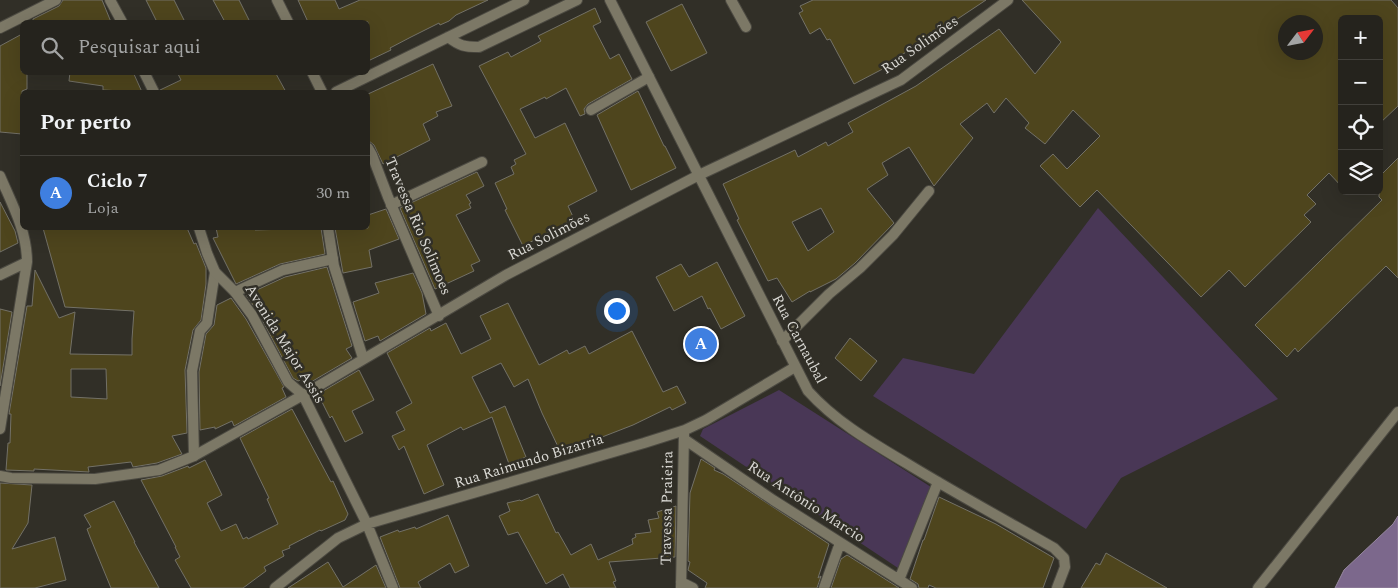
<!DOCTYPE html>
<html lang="pt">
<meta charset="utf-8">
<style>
body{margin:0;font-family:Spectral,serif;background:#312f2a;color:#f1f3f6}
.controls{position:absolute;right:15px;top:15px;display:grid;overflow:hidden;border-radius:8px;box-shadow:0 5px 20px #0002}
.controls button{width:45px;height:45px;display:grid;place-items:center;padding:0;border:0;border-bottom:1px solid #42403b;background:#25231d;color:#f1f3f6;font:25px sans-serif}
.compass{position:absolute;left:1278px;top:15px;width:45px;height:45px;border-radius:50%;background:#25231d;box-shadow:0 5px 20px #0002;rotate:58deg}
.you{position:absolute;left:616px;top:310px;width:18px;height:18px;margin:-12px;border:4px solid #fff;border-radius:50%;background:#1a73e8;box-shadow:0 0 0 8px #1a73e833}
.badge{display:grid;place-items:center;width:32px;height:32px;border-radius:50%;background:#d39cfd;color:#fff;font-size:16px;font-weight:700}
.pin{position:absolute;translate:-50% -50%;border:2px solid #fff;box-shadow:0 1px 5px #0006}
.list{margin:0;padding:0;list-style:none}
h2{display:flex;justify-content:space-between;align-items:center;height:65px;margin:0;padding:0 20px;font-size:21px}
h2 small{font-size:16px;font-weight:400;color:#a3a4a4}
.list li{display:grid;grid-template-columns:32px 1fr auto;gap:15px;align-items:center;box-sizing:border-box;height:75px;padding:0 20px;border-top:1px solid #42403b}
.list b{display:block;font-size:19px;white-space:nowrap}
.list p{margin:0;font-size:16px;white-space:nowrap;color:#a3a4a4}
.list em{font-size:16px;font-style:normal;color:#a3a4a4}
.icon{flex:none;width:28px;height:28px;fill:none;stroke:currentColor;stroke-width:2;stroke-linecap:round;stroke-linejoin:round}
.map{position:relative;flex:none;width:1398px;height:588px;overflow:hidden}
.search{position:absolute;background:#25231d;box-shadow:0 5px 20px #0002;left:20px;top:20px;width:350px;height:55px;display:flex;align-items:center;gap:12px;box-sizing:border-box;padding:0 18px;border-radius:8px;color:#a3a4a4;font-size:19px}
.panel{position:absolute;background:#25231d;box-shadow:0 5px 20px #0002;left:20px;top:90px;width:350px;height:140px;border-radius:8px}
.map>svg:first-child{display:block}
.green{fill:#493756}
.water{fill:#7c688c;stroke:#9889a1}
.building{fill:#4e451d;stroke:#737167;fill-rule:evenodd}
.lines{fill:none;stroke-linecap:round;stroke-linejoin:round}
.lane-casing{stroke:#4c4a42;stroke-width:12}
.street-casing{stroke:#4c4a42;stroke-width:12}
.lane{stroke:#7c7866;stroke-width:10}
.street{stroke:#7c7866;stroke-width:10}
.labels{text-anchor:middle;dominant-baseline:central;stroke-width:5;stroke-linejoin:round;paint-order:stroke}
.street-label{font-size:15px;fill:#d8d7d2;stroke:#312f27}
</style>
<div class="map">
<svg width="1398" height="588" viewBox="0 0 1398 588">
<rect width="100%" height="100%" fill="#312f27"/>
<path class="green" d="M 1098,208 L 1278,399 L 1121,478 L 1086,529 L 873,396 L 903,358 L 974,374 Z
M 779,390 L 931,487 L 901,570 L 700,436 L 703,429 Z"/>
<path class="water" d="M 1398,516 L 1398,588 L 1335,588 L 1344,570 L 1393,524 Z"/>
<path class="building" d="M 63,0 L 102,0 L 111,22 L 33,22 L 33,19 L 59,6 Z
M 146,0 L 174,0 L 185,22 L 157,22 Z
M 213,0 L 239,0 L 250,22 L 225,22 Z
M 298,0 L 335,0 L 339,9 L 360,0 L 488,0 L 456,15 L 449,21 L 440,25 L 439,23 L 411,37 L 390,48 L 391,50 L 368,61 L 368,22 L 308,22 Z
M 813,0 L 986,0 L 950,24 L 952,29 L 929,42 L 927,39 L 895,59 L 896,62 L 854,84 L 830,39 L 827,40 L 820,28 L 810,34 L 799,13 L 803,11 L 800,6 Z
M 1022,0 L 1391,0 L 1398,8 L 1398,106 L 1379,124 L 1379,19 L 1342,19 L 1342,187 L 1329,173 L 1307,195 L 1316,204 L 1304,215 L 1311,222 L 1245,287 L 1229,270 L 1201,297 L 1097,190 L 1080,207 L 1040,166 L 1053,154 L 1067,169 L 1100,136 L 1073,110 L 1045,144 L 1025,128 L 1029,123 L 1006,98 L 994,113 L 987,103 L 960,124 L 973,138 L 934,186 L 909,147 L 882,163 L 888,175 L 867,189 L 894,223 L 855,263 L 836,279 L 810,292 L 810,291 L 792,302 L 777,278 L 768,281 L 737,220 L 739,219 L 723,184 L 795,150 L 798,157 L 826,142 L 828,146 L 853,132 L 848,123 L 916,86 L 999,29 L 1035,74 L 1061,42 ZM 1286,22 L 1316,22 L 1316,52 L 1286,52 ZM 821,208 L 834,232 L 808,251 L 792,222 Z
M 682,4 L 707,53 L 671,71 L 646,22 Z
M 595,8 L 601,22 L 593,26 L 610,59 L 619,54 L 632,79 L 588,104 L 584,109 L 585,114 L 580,116 L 566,88 L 546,99 L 545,97 L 520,109 L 535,138 L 565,123 L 597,191 L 568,206 L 574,219 L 523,246 L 505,210 L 507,209 L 495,183 L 514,174 L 511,167 L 516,164 L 514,160 L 526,154 L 479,66 L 508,52 L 511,57 L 541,41 L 538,36 Z
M 22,34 L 22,72 L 27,72 L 27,89 L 22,91 L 22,134 L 0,132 L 0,46 Z
M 433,64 L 452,106 L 436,112 L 438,116 L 423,124 L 430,140 L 383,164 L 374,145 L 369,141 L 368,138 L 368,94 Z
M 70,72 L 133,72 L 142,92 L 103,90 L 103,86 L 69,81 Z
M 177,72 L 275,72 L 286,92 L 161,92 L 160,90 L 181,80 Z
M 638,91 L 664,146 L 665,146 L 676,168 L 631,190 L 597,115 Z
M 1398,158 L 1398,278 L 1386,266 L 1298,352 L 1295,348 L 1287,357 L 1255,325 L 1382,200 L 1379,197 L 1379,177 Z
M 477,172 L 484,186 L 466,195 L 471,203 L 469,204 L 471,208 L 456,215 L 480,261 L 471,265 L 474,271 L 435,289 L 400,208 Z
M 0,202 L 15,231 L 18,243 L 0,252 Z
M 386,209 L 399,239 L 369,250 L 372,267 L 343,273 L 335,228 L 368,228 L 368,215 Z
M 43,228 L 187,228 L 194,244 L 196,243 L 206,268 L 206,284 L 201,320 L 193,330 L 185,370 L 187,433 L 172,436 L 182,454 L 157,463 L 133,467 L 131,462 L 88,467 L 89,472 L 34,469 L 34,471 L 6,470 L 8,443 L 10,443 L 11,414 L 9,414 L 27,306 L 32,306 L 35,270 L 59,318 L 75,312 L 70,354 L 132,355 L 132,339 L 134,311 L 65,307 ZM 71,369 L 106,369 L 107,399 L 71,397 Z
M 216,228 L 255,228 L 255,230 L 321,228 L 325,254 L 280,264 L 236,284 L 213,238 L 218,237 Z
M 717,262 L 745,316 L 721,329 L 710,308 L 708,309 L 702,296 L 674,311 L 656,277 L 681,264 L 689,277 Z
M 327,267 L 352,346 L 346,349 L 352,358 L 311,382 L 308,377 L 298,381 L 293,378 L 258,312 L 246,295 L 285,277 Z
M 413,273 L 422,293 L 426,314 L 380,341 L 378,336 L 365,341 L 353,302 L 379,293 L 375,283 Z
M 231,298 L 246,319 L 284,387 L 282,388 L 286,397 L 234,426 L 232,421 L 215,429 L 215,427 L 200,430 L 199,372 L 206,334 L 214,325 L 217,305 Z
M 508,303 L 539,365 L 567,350 L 569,354 L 585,346 L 589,354 L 632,331 L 663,392 L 677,386 L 686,403 L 672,410 L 670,407 L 633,425 L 561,453 L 542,413 L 528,379 L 514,387 L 501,363 L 472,377 L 490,413 L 505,406 L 526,457 L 509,464 L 492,417 L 463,430 L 461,427 L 427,445 L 444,485 L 424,494 L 404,446 L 399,450 L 392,436 L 405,430 L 396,412 L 412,403 L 387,353 L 430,328 L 431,331 L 446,323 L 461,354 L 491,339 L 480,316 Z
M 0,309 L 12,312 L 0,386 Z
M 850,338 L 877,361 L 861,381 L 835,358 Z
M 359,370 L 374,400 L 352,411 L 363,433 L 345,442 L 332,416 L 330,418 L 318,394 Z
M 292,409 L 331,482 L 333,481 L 348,514 L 345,520 L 321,531 L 320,530 L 289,546 L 290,548 L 282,551 L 284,556 L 264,567 L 266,571 L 243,588 L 191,588 L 175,560 L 180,557 L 175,547 L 176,547 L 141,480 L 162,476 L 188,466 L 189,468 L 205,460 L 222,495 L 207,503 L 221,531 L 236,524 L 243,539 L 247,537 L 248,539 L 278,524 L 267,499 L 269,498 L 240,438 Z
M 701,459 L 715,468 L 714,470 L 723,474 L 829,544 L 818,578 L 821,576 L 817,588 L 705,588 L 707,583 L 688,570 L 690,562 L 688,561 L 690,493 Z
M 0,483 L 32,485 L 28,523 L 12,549 L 55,537 L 66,580 L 35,588 L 0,588 Z
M 538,494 L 556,533 L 558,532 L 571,555 L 591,544 L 598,560 L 633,544 L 632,539 L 636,537 L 635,534 L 651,532 L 648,520 L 659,518 L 657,512 L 676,506 L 675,557 L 609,562 L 616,581 L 613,582 L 616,588 L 570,588 L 563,574 L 546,584 L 518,532 L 508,535 L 499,516 L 510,511 L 507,503 L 520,500 L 521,501 Z
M 939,497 L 996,524 L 1054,558 L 1043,588 L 936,588 L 929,585 L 928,588 L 919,588 L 918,584 L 910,579 L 923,540 L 924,540 Z
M 114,501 L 135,542 L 134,542 L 159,588 L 111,588 L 90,537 L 87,529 L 91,527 L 84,515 Z
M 448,515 L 469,566 L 455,573 L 450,563 L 418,582 L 421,588 L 400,588 L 380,537 L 398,530 L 399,532 L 415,527 L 416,529 Z
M 1106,553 L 1167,588 L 1081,588 L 1096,563 L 1100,565 Z
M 847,555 L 896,586 L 899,588 L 831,588 L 841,559 Z
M 328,562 L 343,587 L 376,565 L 386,588 L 288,588 Z"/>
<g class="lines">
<g class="lane-casing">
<path id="lane" d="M 591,110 L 649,77
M 391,205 L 482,162
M 235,292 L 283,270 L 333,259
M 782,341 L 829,294 L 860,268 L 893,235 L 929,191
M 194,456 L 192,371 L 200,331 L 207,323 L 215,272"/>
</g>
<g class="street-casing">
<path id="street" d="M 110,0 L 122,22
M 277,0 L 288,22
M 610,0 L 808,391 C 836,422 871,442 906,463 C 955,493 1005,520 1054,548 L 1064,558 L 1065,567 L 1057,588
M 731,0 L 746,27
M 0,28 L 56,0
M 448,37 C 460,46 464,47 479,47 L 577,0
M 144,72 L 154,92
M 312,72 L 322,92
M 336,92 L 524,0
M 368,148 L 372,155 L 388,197 L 439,316
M 0,176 C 12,204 27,231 27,262 L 0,429
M 199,228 L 207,253 L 215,272 L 235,292 L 252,315 L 288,382 L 303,395 L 367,524 L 393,588
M 328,228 L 334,266 L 363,358
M 0,275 L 27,262
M 684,439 L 773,500 L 912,588
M 0,476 L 11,478 L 95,479 L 159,470 L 194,456 L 303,395 L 506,275 L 699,175 L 901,80 L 1008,0
M 899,580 L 938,482
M 681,582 L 693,588
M 275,588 L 338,538 L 367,524 L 644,443 L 685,430 L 706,420 L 795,367
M 681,588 L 684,434
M 824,588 L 840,543
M 1258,588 L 1398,412"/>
</g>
<use href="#lane" class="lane"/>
<use href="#street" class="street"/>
</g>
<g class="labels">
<g class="street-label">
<text transform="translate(920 45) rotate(-35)">Rua Solimões</text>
<text transform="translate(418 226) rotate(67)">Travessa Rio Solimoes</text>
<text transform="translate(549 236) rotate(-27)">Rua Solimões</text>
<text transform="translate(799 339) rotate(62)">Rua Carnaubal</text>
<text transform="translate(285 344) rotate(58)">Avenida Major Assis</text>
<text transform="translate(529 461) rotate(-17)">Rua Raimundo Bizarria</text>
<text transform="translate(806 502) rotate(33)">Rua Antônio Marcio</text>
<text transform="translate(667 508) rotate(-89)">Travessa Praieira</text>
</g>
</g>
</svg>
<div class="controls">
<button>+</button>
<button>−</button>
<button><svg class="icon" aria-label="locate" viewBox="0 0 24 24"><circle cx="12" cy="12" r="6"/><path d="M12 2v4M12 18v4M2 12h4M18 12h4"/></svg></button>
<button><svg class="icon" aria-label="layers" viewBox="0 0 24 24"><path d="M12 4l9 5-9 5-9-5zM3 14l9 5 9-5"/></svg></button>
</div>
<svg class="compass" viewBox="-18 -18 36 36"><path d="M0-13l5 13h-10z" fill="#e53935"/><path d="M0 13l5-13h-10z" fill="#a3a4a4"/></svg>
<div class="you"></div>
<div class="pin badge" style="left:701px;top:344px;background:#3f7fe0">A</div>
<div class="search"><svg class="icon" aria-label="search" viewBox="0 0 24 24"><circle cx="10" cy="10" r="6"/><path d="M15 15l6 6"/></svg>Pesquisar aqui</div>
<section class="panel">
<h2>Por perto<small></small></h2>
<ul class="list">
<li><span class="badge" style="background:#3f7fe0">A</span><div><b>Ciclo 7</b><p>Loja</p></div><em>30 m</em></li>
</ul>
</section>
</div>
